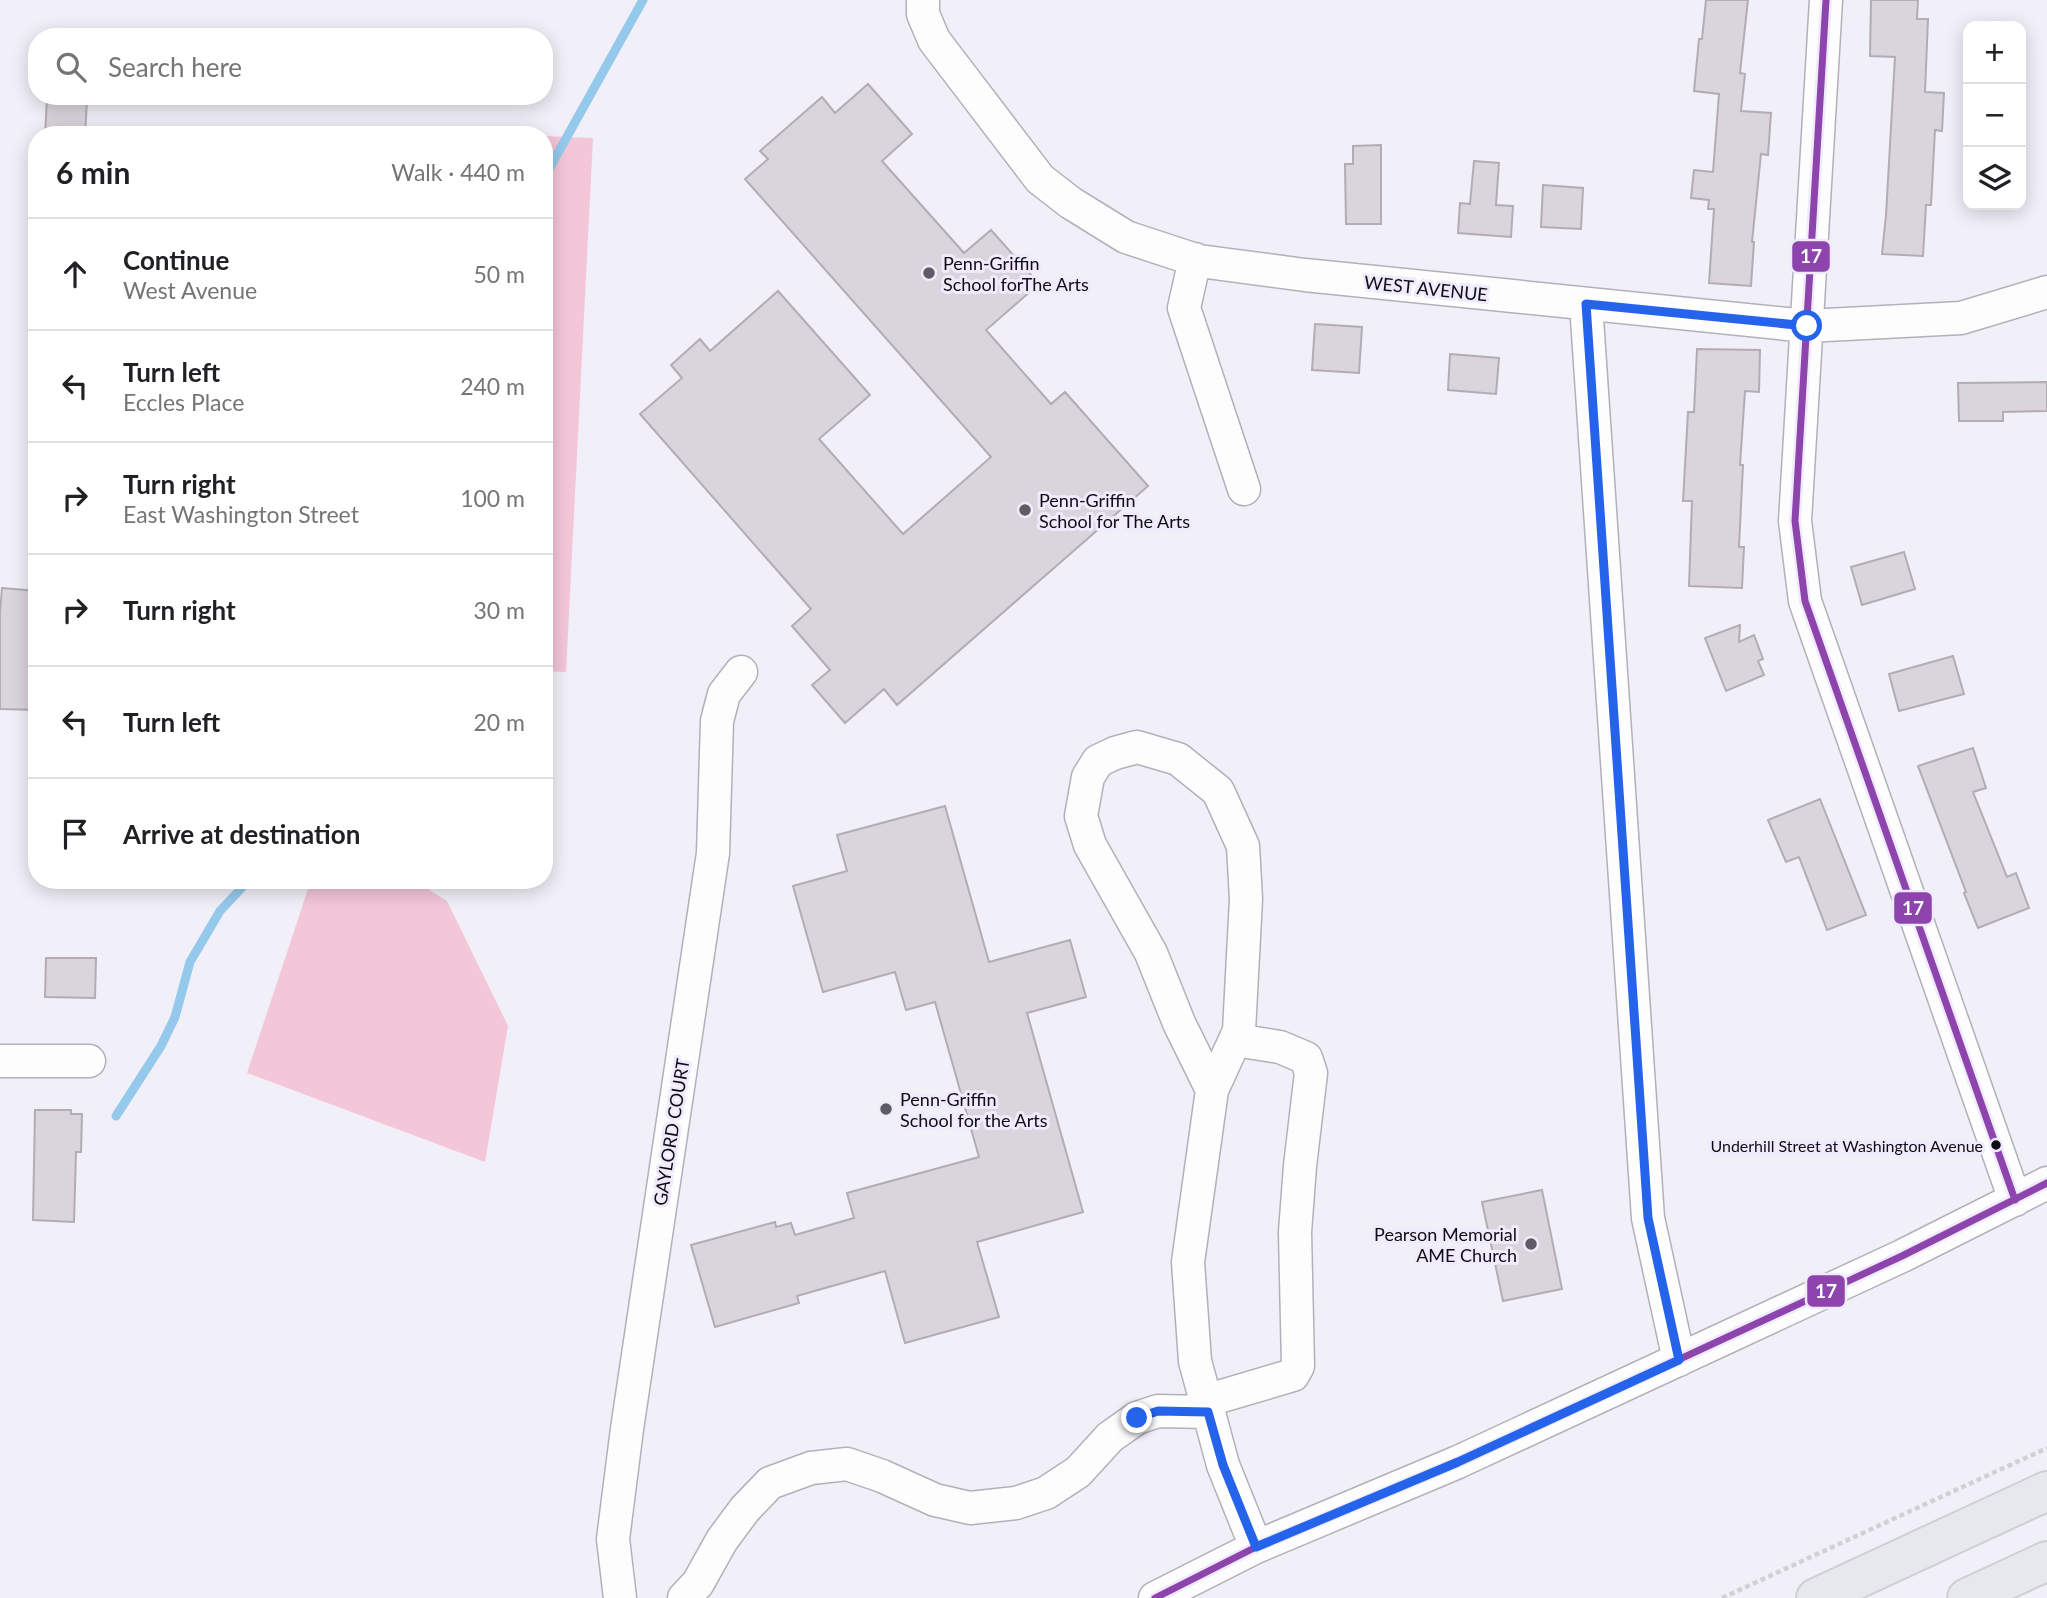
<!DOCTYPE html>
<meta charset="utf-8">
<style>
body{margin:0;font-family:Lato,sans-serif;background:#f6f6f6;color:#202124}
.controls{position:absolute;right:21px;top:21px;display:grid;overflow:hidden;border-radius:14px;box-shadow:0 4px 18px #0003}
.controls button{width:63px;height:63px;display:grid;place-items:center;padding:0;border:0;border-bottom:2px solid #e0e0e0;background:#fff;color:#202124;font:35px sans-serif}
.stop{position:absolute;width:21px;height:21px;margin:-16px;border:5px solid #2563eb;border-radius:50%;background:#fff}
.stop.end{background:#2563eb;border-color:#fff;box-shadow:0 2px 7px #0008}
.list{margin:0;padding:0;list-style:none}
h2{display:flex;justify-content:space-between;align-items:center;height:91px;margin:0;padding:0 28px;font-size:30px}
h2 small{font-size:23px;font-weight:400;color:#757577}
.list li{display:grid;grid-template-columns:46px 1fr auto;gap:21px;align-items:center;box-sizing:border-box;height:112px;padding:0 28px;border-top:2px solid #e0e0e0}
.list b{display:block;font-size:26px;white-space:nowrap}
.list p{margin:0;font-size:23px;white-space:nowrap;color:#757577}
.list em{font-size:23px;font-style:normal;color:#757577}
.icon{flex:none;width:38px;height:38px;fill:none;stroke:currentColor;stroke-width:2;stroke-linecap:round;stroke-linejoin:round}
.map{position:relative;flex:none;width:2047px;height:1598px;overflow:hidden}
.search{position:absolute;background:#fff;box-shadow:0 4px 18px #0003;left:28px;top:28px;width:525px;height:77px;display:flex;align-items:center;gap:18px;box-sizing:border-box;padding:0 24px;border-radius:28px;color:#757577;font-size:26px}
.panel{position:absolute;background:#fff;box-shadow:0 4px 18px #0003;left:28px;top:126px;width:525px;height:763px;border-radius:28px}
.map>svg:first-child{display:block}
.green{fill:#f3c6d8}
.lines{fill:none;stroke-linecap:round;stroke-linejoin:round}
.stream{stroke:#95c9ec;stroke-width:9}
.building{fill:#dad5dc;stroke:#b2acb4;stroke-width:2}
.minor-casing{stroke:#b2b0b9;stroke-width:35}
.major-casing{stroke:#cfced2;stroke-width:42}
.path{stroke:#d2d0d3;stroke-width:4.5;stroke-dasharray:5 3.5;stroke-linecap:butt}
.minor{stroke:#fdfdfe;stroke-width:32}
.major{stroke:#e7e8ee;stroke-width:38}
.bus-1-casing{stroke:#f0ebfc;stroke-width:12}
.bus-1{stroke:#8e44ad;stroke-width:7}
.route{stroke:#2563eb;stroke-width:9}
.poi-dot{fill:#5d5b64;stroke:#f0ebfc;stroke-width:2.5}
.bus-dot{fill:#0e0c14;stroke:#f0ebfc;stroke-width:2.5}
.labels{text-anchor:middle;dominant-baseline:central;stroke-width:6;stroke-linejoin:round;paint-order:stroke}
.bus-label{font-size:16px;fill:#0e0c14;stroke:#f0ebfc;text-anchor:end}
.poi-label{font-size:18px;fill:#0e0c14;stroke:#f0ebfc;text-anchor:start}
.street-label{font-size:18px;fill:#0e0c14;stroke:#f0ebfc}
.line-badge{stroke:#f0ebfc;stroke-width:2.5}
.badge-label{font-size:19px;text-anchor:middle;font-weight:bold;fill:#fff}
</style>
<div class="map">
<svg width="2047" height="1598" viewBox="0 0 2047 1598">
<rect width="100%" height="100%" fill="#f1eff8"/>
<path class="green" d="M 352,126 L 525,135 L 352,135 Z
M 544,136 L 593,138 L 566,672 L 544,671 Z
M 311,880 L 414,880 L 447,901 L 508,1026 L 485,1162 L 247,1073 Z"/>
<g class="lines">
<path class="stream" d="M 544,178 L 643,0
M 116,1116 L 161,1046 L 175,1017 L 190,962 L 220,911 L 249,880"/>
</g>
<path class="building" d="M 1706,0 L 1748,0 L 1740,73 L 1745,74 L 1741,111 L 1771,113 L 1768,155 L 1761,154 L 1752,242 L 1754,242 L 1751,286 L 1709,283 L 1714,209 L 1708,209 L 1709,200 L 1691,198 L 1694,170 L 1713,172 L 1719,94 L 1694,91 L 1699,39 L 1702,39 Z
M 1871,0 L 1918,0 L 1917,19 L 1928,19 L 1925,92 L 1944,93 L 1942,131 L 1935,130 L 1931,205 L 1926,205 L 1923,256 L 1882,254 L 1886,215 L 1895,57 L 1870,56 Z
M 868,84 L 912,134 L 882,161 L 964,253 L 991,230 L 1039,284 L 986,330 L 1051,404 L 1065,392 L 1148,486 L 897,705 L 884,689 L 845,723 L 812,685 L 830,670 L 792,626 L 811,609 L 640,414 L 682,378 L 671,365 L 700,339 L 710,351 L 778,291 L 870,395 L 819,439 L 903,534 L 991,457 L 745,179 L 768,159 L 760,151 L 822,97 L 835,113 Z
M 47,98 L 87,100 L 85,135 L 45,135 Z
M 1381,145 L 1381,224 L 1346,224 L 1345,164 L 1353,164 L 1353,146 Z
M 1474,161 L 1499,163 L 1496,205 L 1513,206 L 1511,237 L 1458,233 L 1460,203 L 1470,204 Z
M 1543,185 L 1583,188 L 1581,229 L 1541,227 Z
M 1315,324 L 1362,327 L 1359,373 L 1312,370 Z
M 1697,349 L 1760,350 L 1759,392 L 1745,391 L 1740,465 L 1743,465 L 1739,547 L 1744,547 L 1742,588 L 1689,586 L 1692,501 L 1683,501 L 1688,412 L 1694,412 Z
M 1450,354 L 1499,358 L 1496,394 L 1448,390 Z
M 2047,382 L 2047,411 L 2003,412 L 2003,421 L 1959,421 L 1958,383 Z
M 1904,552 L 1915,589 L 1862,605 L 1851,567 Z
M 2,588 L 37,591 L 37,671 L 35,710 L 0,709 L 0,612 Z
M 1740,625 L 1739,642 L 1754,635 L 1763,659 L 1758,661 L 1764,675 L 1726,691 L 1705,638 Z
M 1953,656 L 1964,694 L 1899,711 L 1889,674 Z
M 1973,748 L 1986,788 L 1973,792 L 2007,877 L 2016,873 L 2029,908 L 1978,928 L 1964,893 L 1966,892 L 1918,766 Z
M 1820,799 L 1866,915 L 1827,930 L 1799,857 L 1786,862 L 1768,820 Z
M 945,806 L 989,962 L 1070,940 L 1086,997 L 1027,1013 L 1083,1212 L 977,1242 L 999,1317 L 905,1343 L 885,1271 L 797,1296 L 799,1303 L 715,1327 L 691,1245 L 775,1222 L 776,1227 L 791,1223 L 795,1235 L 854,1218 L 847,1193 L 979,1157 L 935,1002 L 906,1010 L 895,972 L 823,992 L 793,886 L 847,871 L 837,835 Z
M 46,958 L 96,958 L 95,998 L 45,997 Z
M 35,1110 L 71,1110 L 71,1114 L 82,1114 L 81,1152 L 76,1152 L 74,1222 L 33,1220 Z
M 1542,1190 L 1562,1289 L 1503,1301 L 1482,1202 Z"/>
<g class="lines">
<g class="minor-casing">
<path id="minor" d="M 923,0 L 923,14 L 934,40 L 1040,179 L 1071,203 L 1126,237 L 1199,261 L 1305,275 L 1807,326 L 1961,318 L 2047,292
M 1826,0 L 1795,521 L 1805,601 L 2015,1200
M 1195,259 L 1184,308 L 1244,489
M 1586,304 L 1648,1218 L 1679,1360
M 0,1061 L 89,1061
M 1212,1090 L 1179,1023 L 1151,953 L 1090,845 L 1081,816 L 1088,777 L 1098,761 L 1115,753 L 1137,747 L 1178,759 L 1218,791 L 1243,846 L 1246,899 L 1239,1031 L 1212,1090 L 1188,1262 L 1195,1361 L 1223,1465 L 1256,1547
M 1205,1401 L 1293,1375 L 1298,1366 L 1295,1232 L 1300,1166 L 1311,1073 L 1306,1058 L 1280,1047 L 1235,1040
M 620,1598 L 613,1539 L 627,1429 L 713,853 L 717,721 L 724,694 L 741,672
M 684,1598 L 698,1583 L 722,1540 L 745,1509 L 770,1483 L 811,1468 L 847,1464 L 882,1476 L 935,1500 L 970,1508 L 1016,1503 L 1046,1493 L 1078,1472 L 1110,1437 L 1137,1418 L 1158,1411 L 1207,1412
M 1155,1598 L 1256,1547 L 1458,1462 L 1902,1256 L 2047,1183"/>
</g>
<g class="major-casing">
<path id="major" d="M 1816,1598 L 2047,1491
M 1967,1598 L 2047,1561"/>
</g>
<path class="path" d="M 1722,1598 L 2047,1448"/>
<use href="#minor" class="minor"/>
<use href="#major" class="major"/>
<g class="bus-1-casing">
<path id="bus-1" d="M 1826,0 L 1795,521 L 1805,601 L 2015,1200
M 1155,1598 L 1256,1547 L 1458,1462 L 1902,1256 L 2047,1183"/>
</g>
<use href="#bus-1" class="bus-1"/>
</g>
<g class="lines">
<path class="route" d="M 1137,1418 L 1158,1411 L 1208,1412 L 1223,1465 L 1256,1547 L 1458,1462 L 1679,1360 L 1648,1218 L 1586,304 L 1807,326"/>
</g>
<g class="poi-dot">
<circle cx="929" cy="273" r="7"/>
<circle cx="1025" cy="510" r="7"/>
<circle cx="886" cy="1109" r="7"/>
<circle cx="1531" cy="1244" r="7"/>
</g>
<circle class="bus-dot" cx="1996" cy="1145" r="6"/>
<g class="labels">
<g class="bus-label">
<text x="1983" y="1145">Underhill Street at Washington Avenue</text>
</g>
<g class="poi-label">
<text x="943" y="263">Penn-Griffin<tspan x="943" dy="21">School forThe Arts</tspan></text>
<text x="1039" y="500">Penn-Griffin<tspan x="1039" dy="21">School for The Arts</tspan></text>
<text x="900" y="1099">Penn-Griffin<tspan x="900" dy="21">School for the Arts</tspan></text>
<text x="1517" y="1234" text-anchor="end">Pearson Memorial<tspan x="1517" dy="21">AME Church</tspan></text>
</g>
<g class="street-label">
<text transform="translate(1426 288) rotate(6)">WEST AVENUE</text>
<text transform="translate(671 1132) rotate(-81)">GAYLORD COURT</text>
</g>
</g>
<g class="line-badge">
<rect x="1791" y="240" width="40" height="33" rx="7" fill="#8e44ad"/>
<rect x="1893" y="891" width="40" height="34" rx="7" fill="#8e44ad"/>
<rect x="1806" y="1274" width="40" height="34" rx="7" fill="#8e44ad"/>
</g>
<g class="badge-label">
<text x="1811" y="263">17</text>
<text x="1913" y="915">17</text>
<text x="1826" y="1298">17</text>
</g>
</svg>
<div class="controls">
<button>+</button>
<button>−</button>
<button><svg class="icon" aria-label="layers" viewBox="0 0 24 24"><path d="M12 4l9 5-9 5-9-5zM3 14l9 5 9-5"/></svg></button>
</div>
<div class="stop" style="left:1807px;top:326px"></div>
<div class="stop end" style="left:1137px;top:1418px"></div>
<div class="search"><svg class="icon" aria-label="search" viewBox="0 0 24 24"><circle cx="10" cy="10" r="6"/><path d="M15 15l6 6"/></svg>Search here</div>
<section class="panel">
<h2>6 min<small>Walk · 440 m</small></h2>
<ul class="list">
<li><svg class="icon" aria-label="ahead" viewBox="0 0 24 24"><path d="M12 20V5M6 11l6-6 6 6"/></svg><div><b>Continue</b><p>West Avenue</p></div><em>50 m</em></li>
<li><svg class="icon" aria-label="left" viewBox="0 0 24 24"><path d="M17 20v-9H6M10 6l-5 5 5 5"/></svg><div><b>Turn left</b><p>Eccles Place</p></div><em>240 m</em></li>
<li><svg class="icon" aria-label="right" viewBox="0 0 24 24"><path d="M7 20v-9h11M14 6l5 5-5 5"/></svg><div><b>Turn right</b><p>East Washington Street</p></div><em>100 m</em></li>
<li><svg class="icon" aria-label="right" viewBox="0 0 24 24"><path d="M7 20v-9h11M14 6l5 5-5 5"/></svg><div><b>Turn right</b></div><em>30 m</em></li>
<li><svg class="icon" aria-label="left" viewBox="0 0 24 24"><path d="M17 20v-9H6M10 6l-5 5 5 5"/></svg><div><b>Turn left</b></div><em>20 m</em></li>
<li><svg class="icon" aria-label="arrive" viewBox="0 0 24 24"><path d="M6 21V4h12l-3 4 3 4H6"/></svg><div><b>Arrive at destination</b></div></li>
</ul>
</section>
</div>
